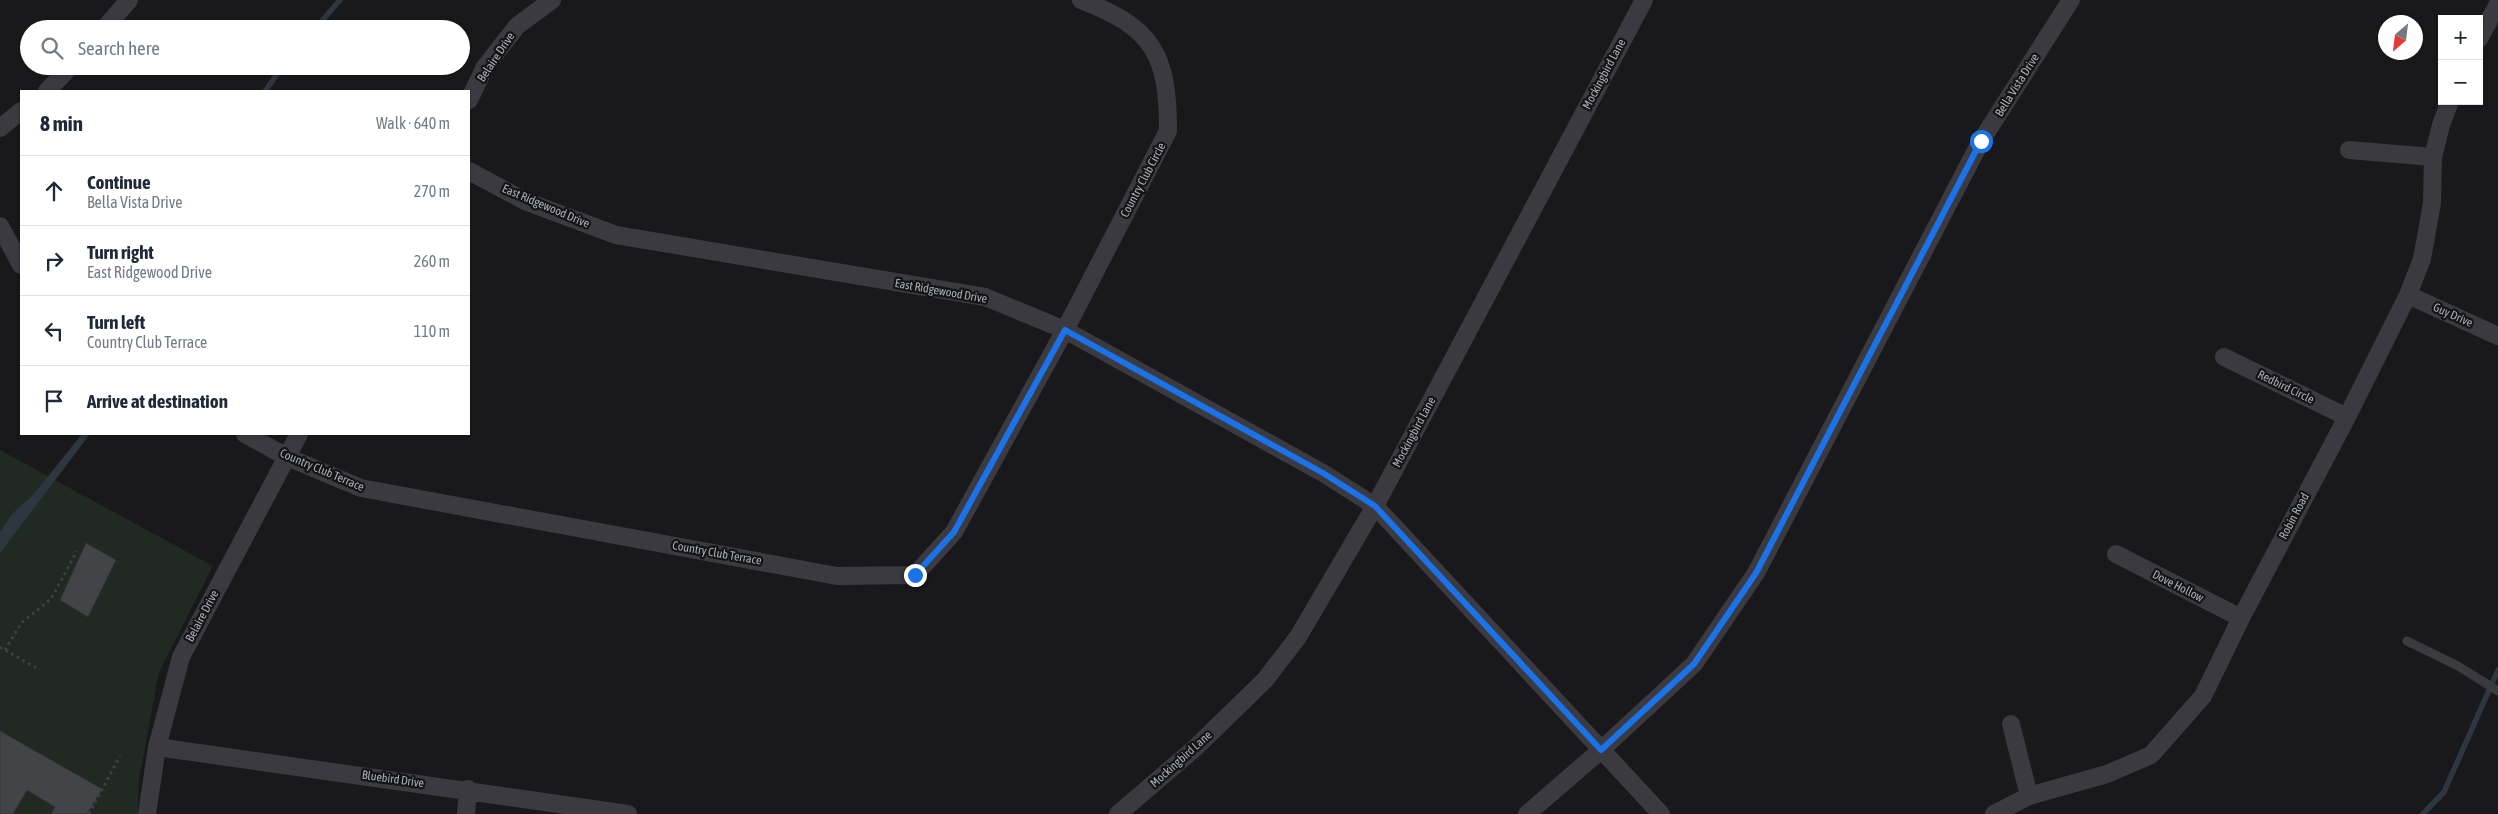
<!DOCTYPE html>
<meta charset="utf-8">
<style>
body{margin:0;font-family:"Asap Condensed",sans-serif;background:#f2f2f3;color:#1f2937}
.controls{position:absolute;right:15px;top:15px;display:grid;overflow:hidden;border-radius:0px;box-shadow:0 1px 4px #0004}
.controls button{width:45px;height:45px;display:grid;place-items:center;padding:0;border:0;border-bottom:1px solid #e0e1e3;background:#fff;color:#1f2937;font:25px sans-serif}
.compass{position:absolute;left:2378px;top:15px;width:45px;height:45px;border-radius:50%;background:#fff;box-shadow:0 1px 4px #0004;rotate:208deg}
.stop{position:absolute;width:15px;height:15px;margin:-11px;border:4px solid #1a73e8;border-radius:50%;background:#fff}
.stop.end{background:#1a73e8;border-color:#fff;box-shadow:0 1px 5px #0008}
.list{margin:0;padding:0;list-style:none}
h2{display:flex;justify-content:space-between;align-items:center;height:65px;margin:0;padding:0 20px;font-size:21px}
h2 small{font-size:16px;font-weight:400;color:#747a83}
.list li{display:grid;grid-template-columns:32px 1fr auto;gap:15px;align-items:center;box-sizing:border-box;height:70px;padding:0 20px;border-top:1px solid #e0e1e3}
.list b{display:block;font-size:19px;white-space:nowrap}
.list p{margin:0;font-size:16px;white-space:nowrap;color:#747a83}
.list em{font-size:16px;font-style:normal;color:#747a83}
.icon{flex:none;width:28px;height:28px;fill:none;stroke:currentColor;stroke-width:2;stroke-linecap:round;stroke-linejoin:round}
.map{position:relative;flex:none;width:2498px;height:814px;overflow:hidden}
.search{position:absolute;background:#fff;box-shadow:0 1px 4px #0004;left:20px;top:20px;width:450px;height:55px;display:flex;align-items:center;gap:12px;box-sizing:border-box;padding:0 18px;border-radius:28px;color:#747a83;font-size:19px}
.panel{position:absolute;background:#fff;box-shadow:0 1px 4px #0004;left:20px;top:90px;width:450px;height:345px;border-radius:0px}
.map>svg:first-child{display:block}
.green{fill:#202922}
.water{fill:#2e373f}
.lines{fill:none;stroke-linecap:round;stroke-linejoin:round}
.stream{stroke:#2e373f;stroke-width:5.5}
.building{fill:#434448;stroke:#333337}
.path{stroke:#404147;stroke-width:3;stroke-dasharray:2.5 4;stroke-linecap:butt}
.service{stroke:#3a3a40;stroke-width:9}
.minor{stroke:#3a3a40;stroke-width:18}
.route{stroke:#1a73e8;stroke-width:6}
.labels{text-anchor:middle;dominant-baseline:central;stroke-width:4.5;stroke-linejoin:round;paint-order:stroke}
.street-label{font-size:12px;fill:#abafba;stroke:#141416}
</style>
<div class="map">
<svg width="2498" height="814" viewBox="0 0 2498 814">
<rect width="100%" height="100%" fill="#19191b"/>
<path class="green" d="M 0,450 L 213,566 L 159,672 L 139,780 L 138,814 L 0,814 Z"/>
<path class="water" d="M 82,434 L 90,434 L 0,553 L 0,532 L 13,513 L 33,495 Z"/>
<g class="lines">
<path class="stream" d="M 315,29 L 340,0
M 265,91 L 283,66
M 2423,814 L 2444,792 L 2498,670"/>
</g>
<path class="building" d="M 86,543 L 116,560 L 88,617 L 60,600 Z
M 0,731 L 102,789 L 87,814 L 51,814 L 55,807 L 27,790 L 13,814 L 0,814 Z"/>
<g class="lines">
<path class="path" d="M 0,647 L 40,670
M 5,650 L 21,623 L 51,599 L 77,551
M 89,814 L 120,756"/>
<path class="service" d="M 2407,641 L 2458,666 L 2498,691"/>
<path class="minor" d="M 104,29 L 129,0
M 2479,39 L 2498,4
M 47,91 L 71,66
M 469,100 L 485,67 L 517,26 L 552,0
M 0,128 L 21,111
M 2349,150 L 2433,157
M 469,171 L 525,201 L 616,235 L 985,297 L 1065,330 L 1323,473 L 1375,506 L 1661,814
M 0,226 L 21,265
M 2408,295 L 2498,336
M 2224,357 L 2347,417
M 245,434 L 287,457 L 361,488 L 837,576 L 915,575 L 954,532 L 1065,330 L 1168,131 C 1168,55 1154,28 1081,0
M 2116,554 L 2241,618
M 2011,724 L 2029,796
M 157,747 L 628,814
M 147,814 L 157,747 L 181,657 L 299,434
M 466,814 L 468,789
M 1118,814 L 1195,748 L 1265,680 L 1298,637 L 1375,506 L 1644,0
M 1527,814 L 1601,750 L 1694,664 L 1756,573 L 1981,141 L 2071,0
M 1994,814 L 2029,796 L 2107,774 L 2151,755 L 2203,696 L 2241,618 L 2347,417 L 2408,295 L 2422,259 L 2432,203 L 2433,157 L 2441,125 L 2450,101"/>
</g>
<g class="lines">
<path class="route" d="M 915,575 L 954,532 L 1065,330 L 1323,473 L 1375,506 L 1601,750 L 1694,664 L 1756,573 L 1981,141"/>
</g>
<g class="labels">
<g class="street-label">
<text transform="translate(496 57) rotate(-56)">Belaire Drive</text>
<text transform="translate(1604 74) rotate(-62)">Mockingbird Lane</text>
<text transform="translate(2017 85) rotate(-58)">Bella Vista Drive</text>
<text transform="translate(1143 180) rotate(-62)">Country Club Circle</text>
<text transform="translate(546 206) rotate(23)">East Ridgewood Drive</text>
<text transform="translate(941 291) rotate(10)">East Ridgewood Drive</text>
<text transform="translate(2453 315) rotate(24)">Guy Drive</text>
<text transform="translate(2286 387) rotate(26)">Redbird Circle</text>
<text transform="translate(1414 432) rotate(-62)">Mockingbird Lane</text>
<text transform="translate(322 470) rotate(23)">Country Club Terrace</text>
<text transform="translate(2294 516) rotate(-62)">Robin Road</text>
<text transform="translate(717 553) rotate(10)">Country Club Terrace</text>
<text transform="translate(2178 586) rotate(27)">Dove Hollow</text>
<text transform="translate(202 616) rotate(-62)">Belaire Drive</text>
<text transform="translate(1181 759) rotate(-42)">Mockingbird Lane</text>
<text transform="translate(393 779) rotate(8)">Bluebird Drive</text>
</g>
</g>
</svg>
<div class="controls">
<button>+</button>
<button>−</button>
</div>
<svg class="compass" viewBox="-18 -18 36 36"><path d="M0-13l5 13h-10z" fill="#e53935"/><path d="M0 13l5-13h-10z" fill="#747a83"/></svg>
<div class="stop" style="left:1981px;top:141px"></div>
<div class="stop end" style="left:915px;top:575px"></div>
<div class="search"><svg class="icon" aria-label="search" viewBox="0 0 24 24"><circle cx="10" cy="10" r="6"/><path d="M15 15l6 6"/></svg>Search here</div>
<section class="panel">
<h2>8 min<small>Walk · 640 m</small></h2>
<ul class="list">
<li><svg class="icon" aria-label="ahead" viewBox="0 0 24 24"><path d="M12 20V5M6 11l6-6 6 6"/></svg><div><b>Continue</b><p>Bella Vista Drive</p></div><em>270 m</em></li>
<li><svg class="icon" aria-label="right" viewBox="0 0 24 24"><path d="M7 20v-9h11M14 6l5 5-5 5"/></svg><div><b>Turn right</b><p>East Ridgewood Drive</p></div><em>260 m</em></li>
<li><svg class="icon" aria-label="left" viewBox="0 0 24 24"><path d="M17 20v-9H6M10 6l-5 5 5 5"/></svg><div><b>Turn left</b><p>Country Club Terrace</p></div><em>110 m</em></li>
<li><svg class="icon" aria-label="arrive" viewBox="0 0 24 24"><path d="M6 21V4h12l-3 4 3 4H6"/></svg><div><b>Arrive at destination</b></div></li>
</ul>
</section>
</div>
